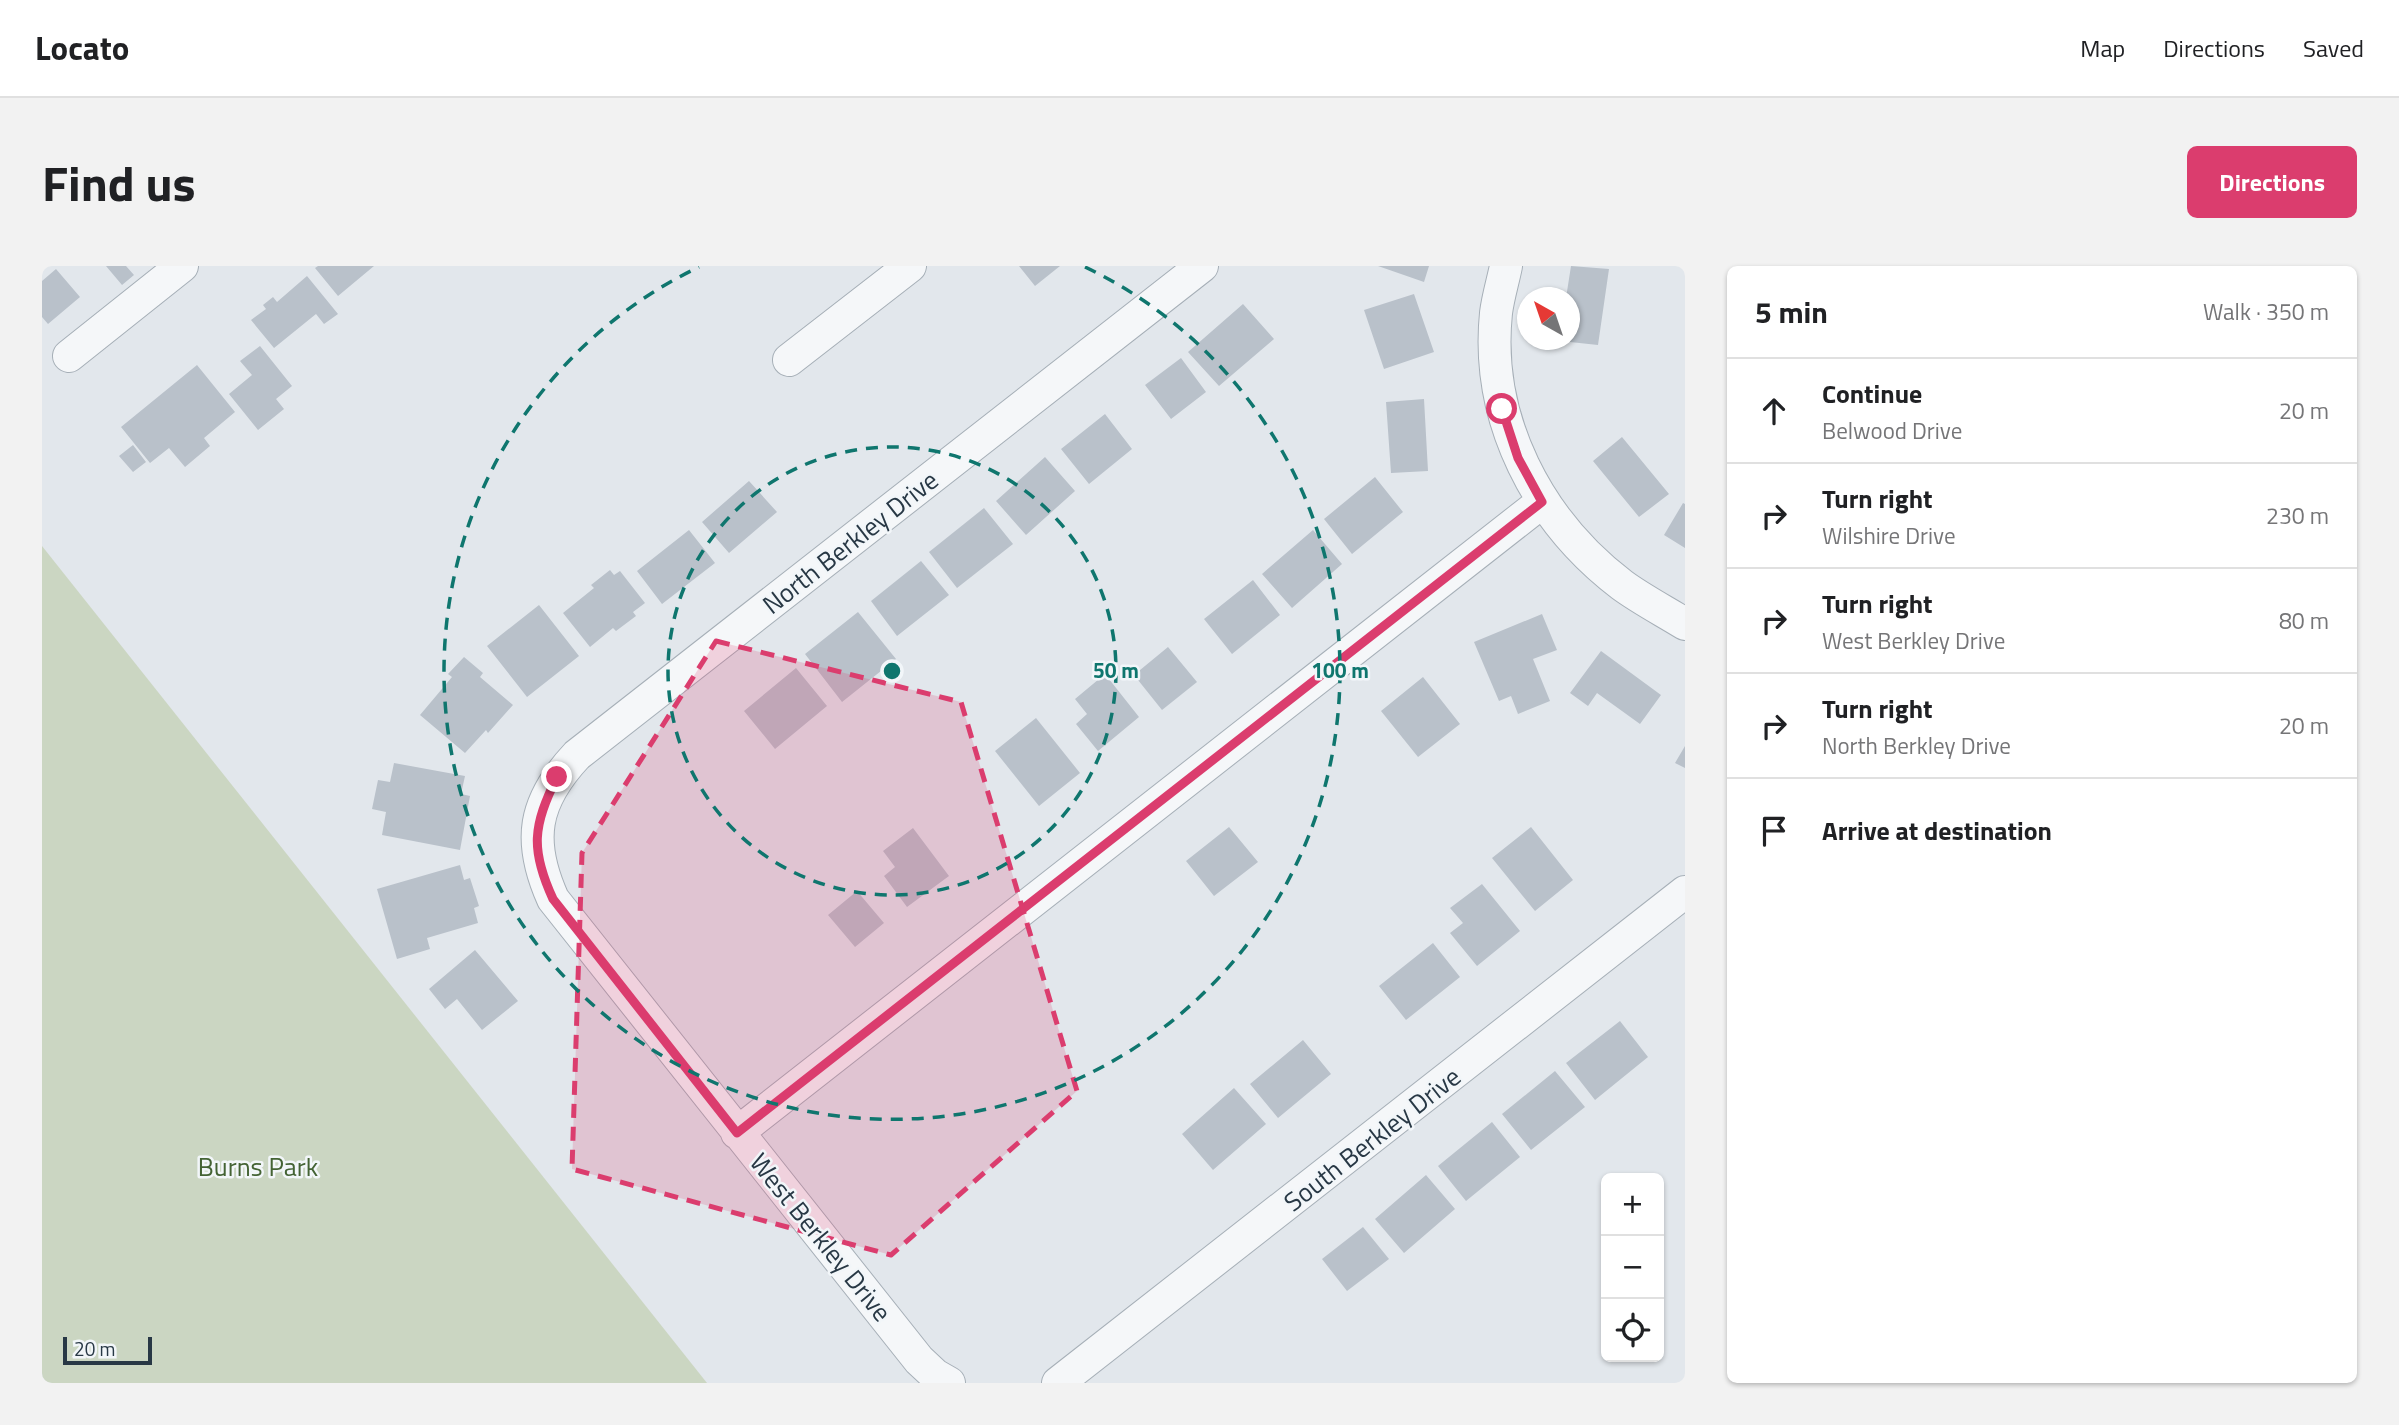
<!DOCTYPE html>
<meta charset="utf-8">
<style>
body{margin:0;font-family:"Titillium Web",sans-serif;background:#f2f2f2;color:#202124}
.controls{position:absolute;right:21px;bottom:21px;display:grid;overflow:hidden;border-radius:10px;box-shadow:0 2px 5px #0004}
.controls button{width:63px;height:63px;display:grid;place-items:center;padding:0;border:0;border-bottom:2px solid #e0e0e0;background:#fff;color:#202124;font:35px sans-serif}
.compass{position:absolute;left:1475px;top:21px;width:63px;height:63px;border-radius:50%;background:#fff;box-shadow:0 2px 5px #0004;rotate:320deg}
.scale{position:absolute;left:21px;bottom:18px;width:89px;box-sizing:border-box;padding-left:7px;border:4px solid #283845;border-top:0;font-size:19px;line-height:24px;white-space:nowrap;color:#283845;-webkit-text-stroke:5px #f2f6f9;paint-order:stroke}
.stop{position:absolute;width:21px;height:21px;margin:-16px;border:5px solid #db3d6e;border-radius:50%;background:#fff}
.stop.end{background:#db3d6e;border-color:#fff;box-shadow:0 2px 7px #0008}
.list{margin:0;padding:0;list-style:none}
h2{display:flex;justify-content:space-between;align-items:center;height:91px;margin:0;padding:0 28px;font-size:30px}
h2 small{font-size:23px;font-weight:400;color:#757577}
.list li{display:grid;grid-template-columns:46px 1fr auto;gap:21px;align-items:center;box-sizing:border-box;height:105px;padding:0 28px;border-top:2px solid #e0e0e0}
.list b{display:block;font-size:26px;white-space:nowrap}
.list p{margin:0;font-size:23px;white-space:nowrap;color:#757577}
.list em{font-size:23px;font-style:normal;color:#757577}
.icon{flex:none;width:38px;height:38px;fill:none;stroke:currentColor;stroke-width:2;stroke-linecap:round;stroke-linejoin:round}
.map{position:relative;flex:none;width:1643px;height:1117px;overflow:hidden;border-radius:10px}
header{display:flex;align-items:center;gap:42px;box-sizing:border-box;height:98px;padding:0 35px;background:#fff;border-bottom:2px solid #e0e0e0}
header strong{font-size:33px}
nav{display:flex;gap:38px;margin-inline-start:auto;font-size:24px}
.intro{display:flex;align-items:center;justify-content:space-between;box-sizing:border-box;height:168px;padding:0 42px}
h1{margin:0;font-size:49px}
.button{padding:18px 32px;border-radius:10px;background:#db3d6e;color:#fff;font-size:24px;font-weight:700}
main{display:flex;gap:42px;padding:0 42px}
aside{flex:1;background:#fff;border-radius:10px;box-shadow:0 2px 5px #0004}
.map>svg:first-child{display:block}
.green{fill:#cbd6c2}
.building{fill:#b9c1ca}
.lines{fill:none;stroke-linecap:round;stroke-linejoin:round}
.minor-casing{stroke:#a6afb7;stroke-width:34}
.minor{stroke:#f5f7f9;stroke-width:32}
.route{stroke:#db3d6e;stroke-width:9}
.marked{fill:#db3d6e;fill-opacity:0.2;stroke:#db3d6e;stroke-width:5;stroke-dasharray:14 9;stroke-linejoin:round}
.ring{fill:none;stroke:#0f766e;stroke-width:3.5;stroke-dasharray:12 9}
.labels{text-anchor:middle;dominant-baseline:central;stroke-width:5;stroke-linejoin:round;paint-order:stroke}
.street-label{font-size:26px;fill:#283845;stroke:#f2f6f9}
.park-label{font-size:26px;fill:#446334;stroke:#f2f6f9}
.centre{fill:#0f766e;stroke:#f2f6f9;stroke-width:3.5}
.ring-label{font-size:21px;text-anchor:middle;font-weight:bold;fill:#0f766e;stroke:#f2f6f9;stroke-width:5;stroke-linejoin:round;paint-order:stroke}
</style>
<header>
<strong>Locato</strong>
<nav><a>Map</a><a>Directions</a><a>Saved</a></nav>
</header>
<div class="intro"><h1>Find us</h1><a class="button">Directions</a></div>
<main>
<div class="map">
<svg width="1643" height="1117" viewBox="0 0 1643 1117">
<rect width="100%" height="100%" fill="#e2e7ec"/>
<path class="green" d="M 0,280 L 665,1117 L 0,1117 Z"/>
<path class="building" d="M 64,0 L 84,0 L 92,9 L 80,19 Z
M 276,0 L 332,0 L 296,30 L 273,2 Z
M 977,0 L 1018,0 L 993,20 Z
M 1336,0 L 1387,0 L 1382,16 Z
M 1529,0 L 1567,3 L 1556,79 L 1528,76 L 1528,32 L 1524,32 Z
M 14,3 L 38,31 L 6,58 L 0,51 L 0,15 Z
M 265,10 L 296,48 L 282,58 L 274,48 L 232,82 L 209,54 L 224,43 L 221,39 L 231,31 L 235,36 Z
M 1372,28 L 1392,86 L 1342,103 L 1322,44 Z
M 1201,38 L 1232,73 L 1177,120 L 1146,86 Z
M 218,80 L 250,120 L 234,133 L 242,143 L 216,164 L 187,128 L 210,109 L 198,95 Z
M 1139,92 L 1164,126 L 1129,153 L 1103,119 Z
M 155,99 L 193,146 L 162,172 L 168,180 L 143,201 L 127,182 L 108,197 L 79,161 Z
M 1382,133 L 1386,205 L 1349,207 L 1344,136 Z
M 1063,148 L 1090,183 L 1047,218 L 1019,183 Z
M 1580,171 L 1627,228 L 1597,251 L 1551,195 Z
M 91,179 L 104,196 L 91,206 L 77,190 Z
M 1003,191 L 1033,225 L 984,269 L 954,235 Z
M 1333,211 L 1361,246 L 1310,288 L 1282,253 Z
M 707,215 L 735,246 L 687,287 L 660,256 Z
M 1641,237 L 1643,238 L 1643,282 L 1622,269 Z
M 942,242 L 971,278 L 915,322 L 887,286 Z
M 647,264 L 673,297 L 620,338 L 595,305 Z
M 1271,264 L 1300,298 L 1250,342 L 1220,308 Z
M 879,295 L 907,329 L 855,370 L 829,335 Z
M 568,304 L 572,309 L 578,305 L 603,337 L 591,346 L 594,350 L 574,365 L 571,362 L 548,381 L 521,347 L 552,322 L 549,319 Z
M 1211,314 L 1238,349 L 1190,388 L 1162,353 Z
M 497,339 L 537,390 L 485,431 L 445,380 Z
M 816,346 L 854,393 L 800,436 L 763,388 Z
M 1500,348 L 1515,384 L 1491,393 L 1508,435 L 1476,448 L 1469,430 L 1457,435 L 1432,376 Z
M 1126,381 L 1155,416 L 1120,444 L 1092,409 Z
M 1559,385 L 1619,429 L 1598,458 L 1555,427 L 1546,440 L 1528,427 Z
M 422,391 L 441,407 L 438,411 L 471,439 L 446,467 L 444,464 L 423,487 L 378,449 L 410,411 L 406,408 Z
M 754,402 L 785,440 L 733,483 L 702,445 Z
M 1063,408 L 1097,451 L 1056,485 L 1034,458 L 1045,448 L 1033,433 Z
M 1381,411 L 1418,458 L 1376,491 L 1339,445 Z
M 994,452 L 1038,507 L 997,540 L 953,485 Z
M 1643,480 L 1643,502 L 1633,497 Z
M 352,497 L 423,510 L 419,528 L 428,530 L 418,584 L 340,569 L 344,546 L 330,543 L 336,514 L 348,516 Z
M 1187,561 L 1216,596 L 1172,630 L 1144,595 Z
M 1489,561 L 1531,614 L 1493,645 L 1450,592 Z
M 871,562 L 907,610 L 865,641 L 842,610 L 853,601 L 841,585 Z
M 418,599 L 422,614 L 428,612 L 437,640 L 432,642 L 436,657 L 385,672 L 388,683 L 355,693 L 335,623 Z
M 1440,618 L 1478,665 L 1435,700 L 1408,667 L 1421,657 L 1408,642 Z
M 815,625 L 842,657 L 813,681 L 786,649 Z
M 1391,677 L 1418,711 L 1364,754 L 1337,720 Z
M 433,684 L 476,735 L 440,764 L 415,733 L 403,743 L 387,723 Z
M 1578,755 L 1606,791 L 1553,834 L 1524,797 Z
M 1261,774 L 1289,808 L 1236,852 L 1208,818 Z
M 1513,805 L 1543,841 L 1489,884 L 1460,848 Z
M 1192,822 L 1224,858 L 1171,904 L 1140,868 Z
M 1450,856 L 1478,891 L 1424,935 L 1396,900 Z
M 1384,909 L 1413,943 L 1362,987 L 1333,953 Z
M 1321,961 L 1347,993 L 1305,1025 L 1280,993 Z"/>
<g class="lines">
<g class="minor-casing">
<path id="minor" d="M 1464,0 C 1461,15 1456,31 1454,47 C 1443,154 1496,255 1580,319 C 1599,333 1622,345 1643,358
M 27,90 L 140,0
M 747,94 L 868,0
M 695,867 L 1500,236
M 907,1117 L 893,1109 L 877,1094 L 511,633 C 485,575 491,536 535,489 L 1160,0
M 1016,1117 L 1643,626"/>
</g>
<use href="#minor" class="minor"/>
</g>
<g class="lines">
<path class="route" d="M 515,511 C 491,560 488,583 511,633 L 695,867 L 1500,236 L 1476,192 L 1460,143"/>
</g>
<path class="marked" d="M 674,375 L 919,436 L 1035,825 L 849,989 L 530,903 L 540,587 Z"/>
<g class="ring">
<circle cx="850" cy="405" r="224"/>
<path d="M1043 1A448 448 0 1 1 657 1"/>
</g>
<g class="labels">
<g class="street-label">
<text transform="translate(808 276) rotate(-38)">North Berkley Drive</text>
<text transform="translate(1330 873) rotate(-38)">South Berkley Drive</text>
<text transform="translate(779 971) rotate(51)">West Berkley Drive</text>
</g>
<g class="park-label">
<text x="216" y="900">Burns Park</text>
</g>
</g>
<circle cx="850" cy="405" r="10" class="centre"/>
<g class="ring-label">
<text x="1074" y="412">50 m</text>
<text x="1298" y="412">100 m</text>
</g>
</svg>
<div class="controls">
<button>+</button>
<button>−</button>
<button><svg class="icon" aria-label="locate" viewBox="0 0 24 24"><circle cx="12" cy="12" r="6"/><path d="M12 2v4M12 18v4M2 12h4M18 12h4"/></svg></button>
</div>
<svg class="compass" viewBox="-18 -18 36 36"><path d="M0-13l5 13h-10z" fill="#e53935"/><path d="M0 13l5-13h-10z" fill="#757577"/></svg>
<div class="scale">20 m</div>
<div class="stop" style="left:1460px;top:143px"></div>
<div class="stop end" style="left:515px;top:511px"></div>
</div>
<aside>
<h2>5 min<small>Walk · 350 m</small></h2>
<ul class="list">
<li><svg class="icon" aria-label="ahead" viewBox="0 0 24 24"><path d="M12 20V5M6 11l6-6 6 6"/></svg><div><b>Continue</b><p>Belwood Drive</p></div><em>20 m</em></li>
<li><svg class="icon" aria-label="right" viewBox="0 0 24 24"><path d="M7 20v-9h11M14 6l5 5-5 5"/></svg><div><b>Turn right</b><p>Wilshire Drive</p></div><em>230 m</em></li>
<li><svg class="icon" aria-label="right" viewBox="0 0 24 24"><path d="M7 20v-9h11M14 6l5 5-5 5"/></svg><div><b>Turn right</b><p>West Berkley Drive</p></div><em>80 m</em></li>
<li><svg class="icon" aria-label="right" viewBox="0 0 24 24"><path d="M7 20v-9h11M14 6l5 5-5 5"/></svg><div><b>Turn right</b><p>North Berkley Drive</p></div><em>20 m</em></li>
<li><svg class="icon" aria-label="arrive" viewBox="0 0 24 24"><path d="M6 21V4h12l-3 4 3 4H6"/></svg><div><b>Arrive at destination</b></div></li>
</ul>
</aside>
</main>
